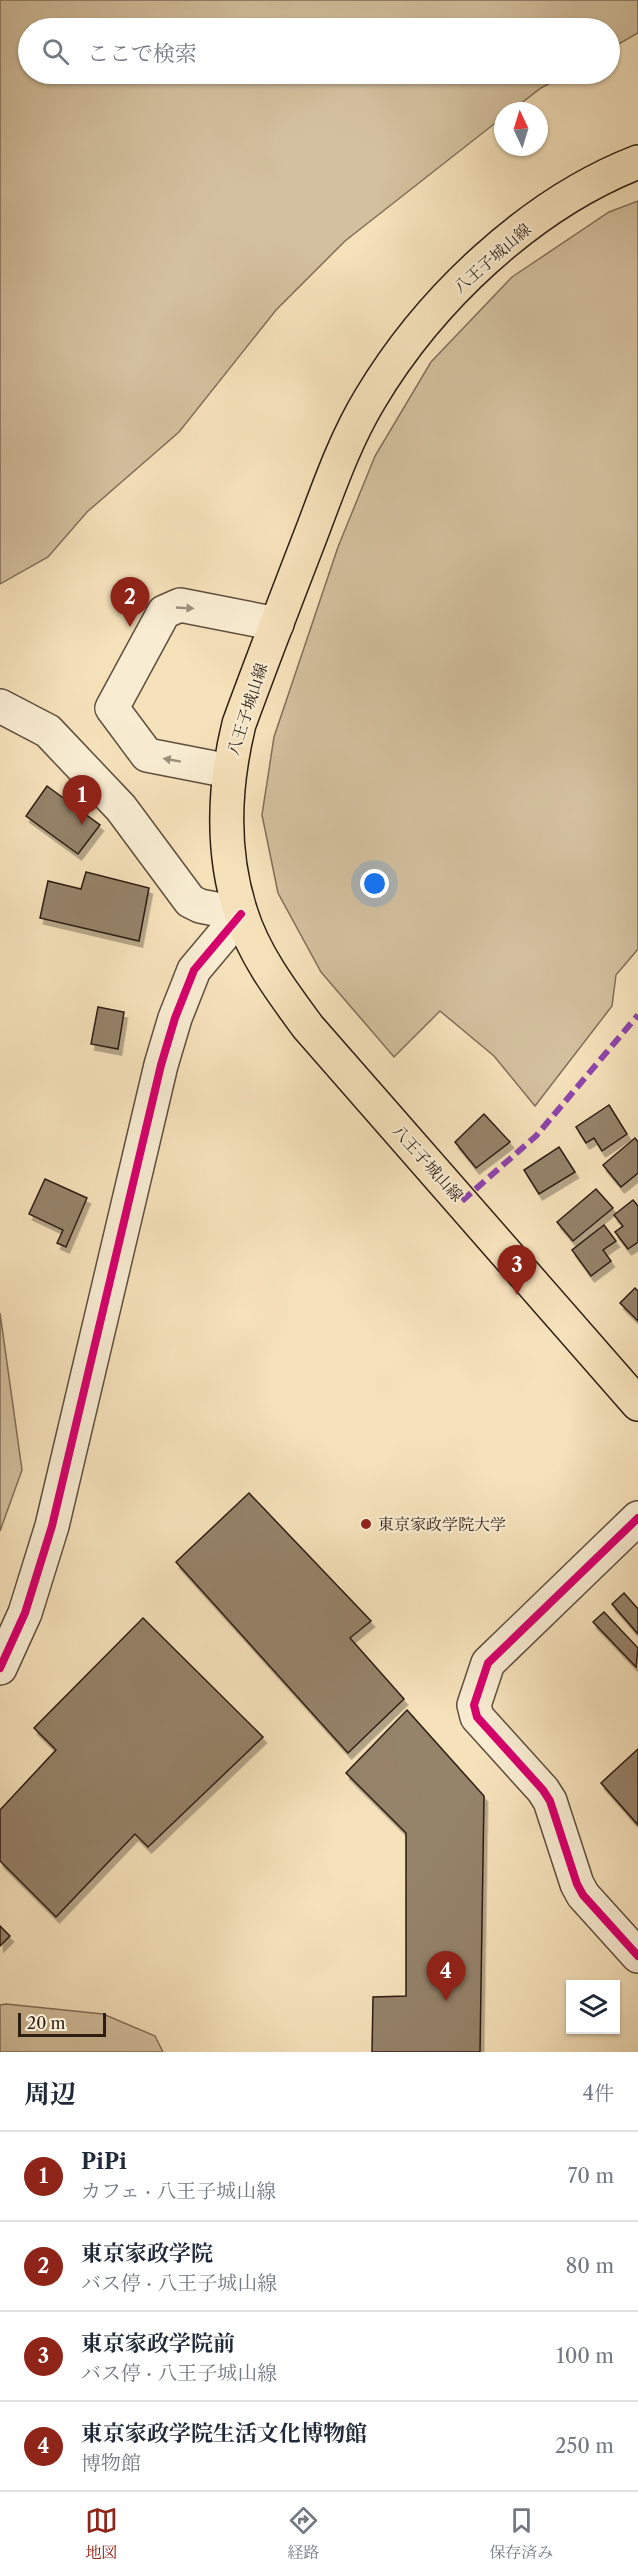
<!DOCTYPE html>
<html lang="ja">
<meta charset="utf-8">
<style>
body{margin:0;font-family:"Libre Caslon Text","Noto Serif JP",serif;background:#f6f6f7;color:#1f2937}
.controls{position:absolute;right:18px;bottom:18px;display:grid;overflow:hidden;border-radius:0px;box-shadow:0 2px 4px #0004}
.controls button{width:54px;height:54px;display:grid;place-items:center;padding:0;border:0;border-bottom:2px solid #e0e1e3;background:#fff;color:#1f2937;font:30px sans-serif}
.compass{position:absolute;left:494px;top:102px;width:54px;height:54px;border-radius:50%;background:#fff;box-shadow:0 2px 4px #0004;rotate:356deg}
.scale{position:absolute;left:18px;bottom:15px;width:88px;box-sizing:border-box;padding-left:6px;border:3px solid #2d1e14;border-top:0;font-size:16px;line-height:21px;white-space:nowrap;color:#2d1e14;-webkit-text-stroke:4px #f8ecd2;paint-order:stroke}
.you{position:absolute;left:375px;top:884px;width:21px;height:21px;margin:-15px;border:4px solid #fff;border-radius:50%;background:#1a73e8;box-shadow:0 0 0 9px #1a73e833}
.badge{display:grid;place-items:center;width:39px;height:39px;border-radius:50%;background:#8f2418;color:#fff;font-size:20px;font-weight:700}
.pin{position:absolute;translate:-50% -50px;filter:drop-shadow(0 2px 3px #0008)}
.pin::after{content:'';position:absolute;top:32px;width:21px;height:18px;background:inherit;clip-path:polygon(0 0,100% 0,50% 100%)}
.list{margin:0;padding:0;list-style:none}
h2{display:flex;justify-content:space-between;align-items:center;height:78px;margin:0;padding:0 24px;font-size:26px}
h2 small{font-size:20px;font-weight:400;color:#747a83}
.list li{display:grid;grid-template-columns:39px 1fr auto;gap:18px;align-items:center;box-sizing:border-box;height:90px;padding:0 24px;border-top:2px solid #e0e1e3}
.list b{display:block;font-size:22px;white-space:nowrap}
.list p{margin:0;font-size:20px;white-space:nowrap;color:#747a83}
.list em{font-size:20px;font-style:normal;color:#747a83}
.icon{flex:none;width:33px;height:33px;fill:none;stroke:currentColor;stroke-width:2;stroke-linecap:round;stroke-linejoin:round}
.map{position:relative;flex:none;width:638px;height:2052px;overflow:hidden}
.search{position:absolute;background:#fff;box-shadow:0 2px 4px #0004;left:18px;right:18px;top:18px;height:66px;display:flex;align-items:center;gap:15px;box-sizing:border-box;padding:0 21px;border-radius:33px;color:#747a83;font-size:22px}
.sheet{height:438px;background:#fff}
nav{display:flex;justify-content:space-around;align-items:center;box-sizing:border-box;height:84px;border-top:2px solid #e0e1e3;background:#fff;font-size:16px;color:#747a83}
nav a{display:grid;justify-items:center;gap:3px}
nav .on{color:#8f2418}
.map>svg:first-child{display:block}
.green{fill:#d3c09e;stroke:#806f59;stroke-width:1.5}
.building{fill:#95836a;stroke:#2d1e14;stroke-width:1.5;filter:url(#shadow)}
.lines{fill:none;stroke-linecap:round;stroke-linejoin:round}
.minor-casing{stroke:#5f4f3e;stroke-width:36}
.major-casing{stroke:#2d1e14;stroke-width:36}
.minor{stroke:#f8ecd2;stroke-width:33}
.major{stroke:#f5e1ba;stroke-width:33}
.quiet{stroke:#8e44ad;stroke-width:6;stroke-dasharray:12 6;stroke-linecap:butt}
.cycleway-casing{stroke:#f8ecd2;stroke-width:11}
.cycleway{stroke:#d6006c;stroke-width:8}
.oneway{fill:#9d8f7c}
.poi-dot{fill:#8f2418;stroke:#f8ecd2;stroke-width:2}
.labels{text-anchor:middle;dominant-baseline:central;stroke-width:4.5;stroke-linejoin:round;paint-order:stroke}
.street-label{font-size:16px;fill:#2d1e14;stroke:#f8ecd2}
.poi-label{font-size:16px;fill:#2d1e14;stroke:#f8ecd2;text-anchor:start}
</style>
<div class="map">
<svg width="638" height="2052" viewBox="0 0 638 2052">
<defs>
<filter id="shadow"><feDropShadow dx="3.5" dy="6" stdDeviation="0" flood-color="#0004"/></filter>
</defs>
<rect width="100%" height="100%" fill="#f5e1ba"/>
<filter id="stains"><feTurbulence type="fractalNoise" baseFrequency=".00333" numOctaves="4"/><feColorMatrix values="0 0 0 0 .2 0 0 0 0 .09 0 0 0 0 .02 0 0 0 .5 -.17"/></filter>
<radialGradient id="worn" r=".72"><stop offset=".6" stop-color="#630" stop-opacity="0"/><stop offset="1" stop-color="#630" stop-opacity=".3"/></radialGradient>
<path class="green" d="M 0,0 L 638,0 L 638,33 L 610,49 L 610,28 L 28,28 L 28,74 L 567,74 L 541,88 L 511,111 L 503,111 L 503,117 L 345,241 L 276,310 L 179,432 L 87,512 L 48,557 L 0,584 Z
M 638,201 L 638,949 L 616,975 L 612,1006 L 535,1106 L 494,1056 L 440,1011 L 394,1057 L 321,972 L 278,893 L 262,815 L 274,737 L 338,547 L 375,456 L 431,362 L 512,277 L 609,212 Z
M 0,1313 L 22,1470 L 0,1531 Z
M 6,2004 L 103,2014 L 155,2036 L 163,2052 L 0,2052 L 0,2005 Z"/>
<path class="building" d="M 47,786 L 100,825 L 78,854 L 26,816 Z
M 86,872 L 149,888 L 139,941 L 40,918 L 48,881 L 81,889 Z
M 98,1007 L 124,1012 L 118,1049 L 91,1044 Z
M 609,1105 L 627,1134 L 602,1151 L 594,1138 L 586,1143 L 576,1127 Z
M 484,1114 L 510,1142 L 476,1168 L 455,1142 Z
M 635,1138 L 638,1142 L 638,1173 L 621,1187 L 603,1165 Z
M 559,1147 L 575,1172 L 539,1194 L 524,1170 Z
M 45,1179 L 87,1198 L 66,1247 L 57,1243 L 63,1230 L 29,1214 Z
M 596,1189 L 613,1208 L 573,1241 L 557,1222 Z
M 633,1200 L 638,1206 L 638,1242 L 628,1249 L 615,1232 L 623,1226 L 614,1215 Z
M 604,1225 L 616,1241 L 603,1250 L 611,1261 L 591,1276 L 572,1250 Z
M 635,1288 L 638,1291 L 638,1321 L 620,1303 Z
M 249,1493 L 371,1621 L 350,1638 L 404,1699 L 348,1753 L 176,1562 Z
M 624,1593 L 638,1609 L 638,1634 L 612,1604 Z
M 604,1612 L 638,1648 L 636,1667 L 593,1622 Z
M 143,1618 L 263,1737 L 148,1847 L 135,1834 L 56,1917 L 0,1861 L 0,1810 L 56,1750 L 34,1728 Z
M 407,1710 L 484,1796 L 480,2052 L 372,2052 L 373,1997 L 406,1996 L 406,1833 L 346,1773 Z
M 638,1749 L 638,1825 L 601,1783 Z
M 0,1926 L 10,1936 L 0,1946 Z"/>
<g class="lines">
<g class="minor-casing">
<path id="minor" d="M 0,706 L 48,731 L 121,808 L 190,901 L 200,906 L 241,914 L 194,970 L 175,1018 L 161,1065 L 52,1526 L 25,1613 L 0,1668
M 229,771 L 147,755 L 112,708 L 164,612 L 180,605 L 277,624
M 638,1518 L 488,1663 L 474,1705 L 477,1717 L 543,1790 L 550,1801 L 577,1884 L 583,1895 L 638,1956"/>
</g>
<g class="major-casing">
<path id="major" d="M 638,162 C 530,204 429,300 370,399 C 344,442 328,490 310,537 C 286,599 262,661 239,724 C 224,785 221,852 241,913 C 254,955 283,993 308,1027 L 638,1404"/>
</g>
<use href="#minor" class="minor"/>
<use href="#major" class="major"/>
<path class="quiet" d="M 462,1201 L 536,1136 L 638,1015"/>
<g class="cycleway-casing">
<path id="cycleway" d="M 638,1518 L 488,1663 L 474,1705 L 477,1717 L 543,1790 L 550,1801 L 577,1884 L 583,1895 L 638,1956
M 0,1668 L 25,1613 L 52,1526 L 161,1065 L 175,1018 L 194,970 L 241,914"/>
</g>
<use href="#cycleway" class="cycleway"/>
</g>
<defs><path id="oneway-solid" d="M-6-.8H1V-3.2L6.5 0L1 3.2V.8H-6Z" transform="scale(1.5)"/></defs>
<g class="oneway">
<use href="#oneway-solid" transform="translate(185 608) rotate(3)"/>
<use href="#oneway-solid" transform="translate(172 760) rotate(-170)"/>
</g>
<circle class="poi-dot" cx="366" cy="1524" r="6"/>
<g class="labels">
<g class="street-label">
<text transform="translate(492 258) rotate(-41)">八王子城山線</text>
<text transform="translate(247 709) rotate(-72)">八王子城山線</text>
<text transform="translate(428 1163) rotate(48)">八王子城山線</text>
</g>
<g class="poi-label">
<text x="378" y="1524">東京家政学院大学</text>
</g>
</g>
<rect width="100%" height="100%" filter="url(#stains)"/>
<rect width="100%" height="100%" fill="url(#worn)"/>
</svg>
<div class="controls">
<button><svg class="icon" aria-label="layers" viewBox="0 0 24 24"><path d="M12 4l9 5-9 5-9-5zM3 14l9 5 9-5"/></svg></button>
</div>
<svg class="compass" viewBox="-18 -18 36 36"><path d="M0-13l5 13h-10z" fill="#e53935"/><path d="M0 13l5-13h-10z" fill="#747a83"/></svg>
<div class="scale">20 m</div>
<div class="you"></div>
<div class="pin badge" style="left:82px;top:825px">1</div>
<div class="pin badge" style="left:130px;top:627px">2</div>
<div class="pin badge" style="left:517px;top:1295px">3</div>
<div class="pin badge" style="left:446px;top:2001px">4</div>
<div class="search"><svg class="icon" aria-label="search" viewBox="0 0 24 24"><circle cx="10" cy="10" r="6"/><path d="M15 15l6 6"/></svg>ここで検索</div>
</div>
<section class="sheet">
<h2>周辺<small>4件</small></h2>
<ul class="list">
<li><span class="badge">1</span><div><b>PiPi</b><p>カフェ · 八王子城山線</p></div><em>70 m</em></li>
<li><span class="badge">2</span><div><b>東京家政学院</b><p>バス停 · 八王子城山線</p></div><em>80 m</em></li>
<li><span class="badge">3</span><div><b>東京家政学院前</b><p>バス停 · 八王子城山線</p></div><em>100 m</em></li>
<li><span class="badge">4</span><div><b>東京家政学院生活文化博物館</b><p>博物館</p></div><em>250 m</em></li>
</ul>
</section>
<nav>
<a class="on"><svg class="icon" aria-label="map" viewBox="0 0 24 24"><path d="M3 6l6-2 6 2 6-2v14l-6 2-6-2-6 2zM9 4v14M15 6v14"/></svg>地図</a>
<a><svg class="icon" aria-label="directions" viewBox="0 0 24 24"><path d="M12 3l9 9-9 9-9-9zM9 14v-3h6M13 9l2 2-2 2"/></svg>経路</a>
<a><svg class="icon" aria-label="saved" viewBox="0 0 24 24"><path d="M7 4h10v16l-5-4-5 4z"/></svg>保存済み</a>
</nav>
